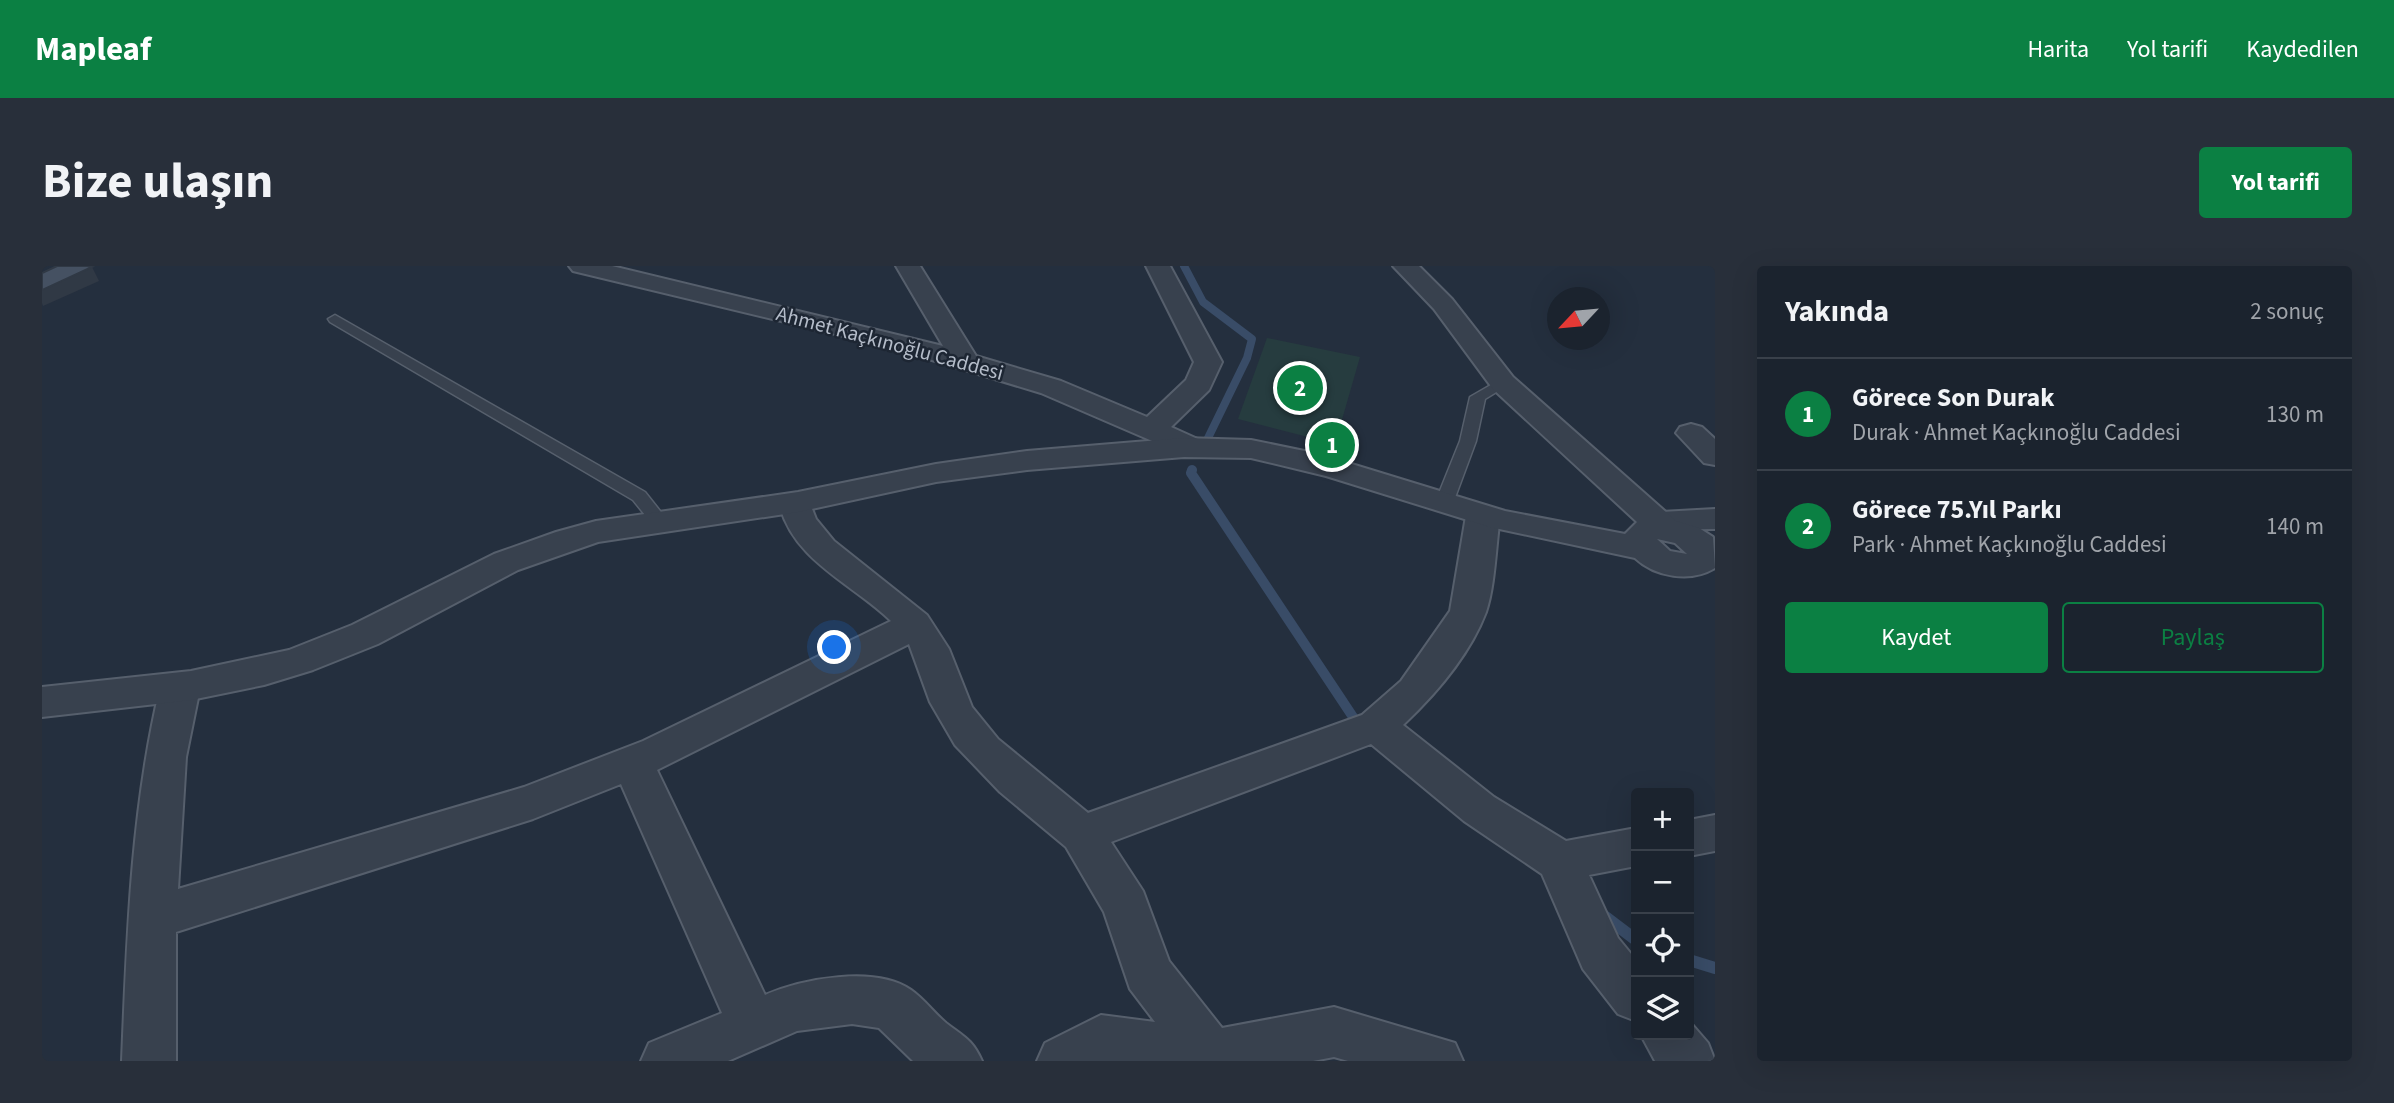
<!DOCTYPE html>
<html lang="tr">
<meta charset="utf-8">
<style>
body{margin:0;font-family:"Source Sans 3",sans-serif;background:#282f3a;color:#f1f3f6}
.controls{position:absolute;right:21px;bottom:21px;display:grid;overflow:hidden;border-radius:7px;box-shadow:0 7px 28px #0002}
.controls button{width:63px;height:63px;display:grid;place-items:center;padding:0;border:0;border-bottom:2px solid #39404a;background:#1b232e;color:#f1f3f6;font:35px sans-serif}
.compass{position:absolute;left:1505px;top:21px;width:63px;height:63px;border-radius:50%;background:#1b232e;box-shadow:0 7px 28px #0002;rotate:244deg}
.you{position:absolute;left:793px;top:382px;width:24px;height:24px;margin:-18px;border:5px solid #fff;border-radius:50%;background:#1a73e8;box-shadow:0 0 0 10px #1a73e833}
.badge{display:grid;place-items:center;width:46px;height:46px;border-radius:50%;background:#0b8043;color:#fff;font-size:23px;font-weight:700}
.pin{position:absolute;translate:-50% -50%;border:4px solid #fff;box-shadow:0 2px 7px #0006}
.list{margin:0;padding:0;list-style:none}
h2{display:flex;justify-content:space-between;align-items:center;height:91px;margin:0;padding:0 28px;font-size:30px}
h2 small{font-size:23px;font-weight:400;color:#a0a4aa}
.list li{display:grid;grid-template-columns:46px 1fr auto;gap:21px;align-items:center;box-sizing:border-box;height:112px;padding:0 28px;border-top:2px solid #39404a}
.list b{display:block;font-size:26px;white-space:nowrap}
.list p{margin:0;font-size:23px;white-space:nowrap;color:#a0a4aa}
.list em{font-size:23px;font-style:normal;color:#a0a4aa}
.actions{display:flex;gap:14px;padding:21px 28px}
.actions a{flex:1;padding:16px 0;border:2px solid #0b8043;border-radius:7px;text-align:center;font-size:24px;color:#0b8043}
.actions .main{background:#0b8043;color:#fff}
.icon{flex:none;width:38px;height:38px;fill:none;stroke:currentColor;stroke-width:2;stroke-linecap:round;stroke-linejoin:round}
.map{position:relative;flex:none;width:1673px;height:795px;overflow:hidden;border-radius:7px}
header{display:flex;align-items:center;gap:42px;box-sizing:border-box;height:98px;padding:0 35px;background:#0b8043;color:#fff}
header strong{font-size:33px}
nav{display:flex;gap:38px;margin-inline-start:auto;font-size:24px}
.intro{display:flex;align-items:center;justify-content:space-between;box-sizing:border-box;height:168px;padding:0 42px}
h1{margin:0;font-size:49px}
.button{padding:18px 32px;border-radius:7px;background:#0b8043;color:#fff;font-size:24px;font-weight:700}
main{display:flex;gap:42px;padding:0 42px}
aside{flex:1;background:#1b232e;border-radius:7px;box-shadow:0 7px 28px #0002}
.map>svg:first-child{display:block}
.green{fill:#263c3f}
.lines{fill:none;stroke-linecap:round;stroke-linejoin:round}
.stream-far2{stroke:#394c67;stroke-width:8}
.stream-far1{stroke:#394c67;stroke-width:10}
.stream{stroke:#394c67;stroke-width:12}
.service-casing{stroke:#565f6c;stroke-width:3}
.minor-casing{stroke:#565f6c;stroke-width:4}
.tertiary-casing{stroke:#565f6c;stroke-width:4}
.service{fill:#38414e;fill-rule:evenodd}
.minor{fill:#38414e;fill-rule:evenodd}
.tertiary{fill:#38414e;fill-rule:evenodd}
.shaded-wall{fill:#303945}
.building{fill:#455162;stroke:#303945;stroke-width:2}
.labels{text-anchor:middle;dominant-baseline:central;stroke-width:5;stroke-linejoin:round;paint-order:stroke}
.far-street-label{font-size:21px;fill:#b4bcc9;stroke:#1d2633}
</style>
<header>
<strong>Mapleaf</strong>
<nav><a>Harita</a><a>Yol tarifi</a><a>Kaydedilen</a></nav>
</header>
<div class="intro"><h1>Bize ulaşın</h1><a class="button">Yol tarifi</a></div>
<main>
<div class="map">
<svg width="1673" height="795" viewBox="0 0 1673 795">
<rect width="100%" height="100%" fill="#242f3e"/>
<path class="green" d="M 1225,72 L 1318,91 L 1293,178 L 1196,153 Z"/>
<g class="lines">
<path class="stream-far2" d="M 1142,0 L 1161,36 L 1210,73 L 1205,92 L 1166,172"/>
<path class="stream-far1" d="M 1150,204 L 1149,207 L 1315,457"/>
<path class="stream" d="M 1557,646 L 1594,674
M 1647,694 L 1673,702"/>
<g class="service-casing">
<path id="service" d="M 293,49 L 603,226 L 626,255 L 623,259 L 611,259 L 591,234 L 288,56 L 286,53 Z
M 1461,112 L 1469,117 L 1443,133 L 1434,175 L 1411,237 L 1408,241 L 1396,241 L 1393,237 L 1418,175 L 1428,131 Z"/>
</g>
<g class="minor-casing">
<path id="minor" d="M 527,0 L 570,0 L 901,80 L 854,0 L 878,0 L 934,90 L 1019,115 L 1105,151 L 1144,114 L 1152,96 L 1104,0 L 1128,0 L 1180,96 L 1167,124 L 1129,161 L 1160,175 L 1164,181 L 1160,187 L 1149,190 L 1138,187 L 999,127 L 847,81 L 531,5 Z
M 1649,158 L 1660,161 L 1673,173 L 1673,199 L 1662,197 L 1634,167 L 1638,161 Z
M 753,227 L 765,230 L 774,253 L 792,275 L 885,349 L 907,383 L 930,441 L 956,473 L 1046,547 L 1320,449 L 1359,415 L 1408,345 L 1424,250 L 1429,243 L 1441,240 L 1453,243 L 1458,250 C 1454,278 1453,320 1444,346 C 1428,388 1393,429 1361,459 L 1452,531 L 1524,575 L 1594,562 L 1594,600 L 1547,609 L 1576,672 L 1594,694 L 1594,755 L 1576,748 L 1541,703 L 1500,608 L 1422,555 L 1329,478 L 1069,576 L 1101,625 L 1127,695 L 1180,762 L 1292,741 L 1413,777 L 1421,795 L 1306,795 L 1292,791 L 1271,795 L 995,795 L 1003,777 L 1059,749 L 1113,756 L 1088,723 L 1062,646 L 1024,581 L 958,526 L 913,479 L 888,436 L 867,378 L 615,504 L 723,729 C 760,713 833,699 869,724 C 882,733 892,747 904,757 C 922,771 930,773 940,795 L 871,795 L 837,762 L 810,758 L 755,765 L 686,795 L 599,795 L 607,777 L 680,747 L 579,518 L 491,553 L 134,666 L 134,795 L 80,795 C 85,670 89,544 118,422 L 124,412 L 138,408 L 152,412 L 158,422 L 144,491 L 136,623 L 482,521 L 601,475 L 849,355 C 810,317 751,295 737,237 L 741,230 Z
M 1673,243 L 1673,263 L 1613,264 L 1601,261 L 1596,254 L 1601,247 Z
M 1673,549 L 1673,585 L 1647,590 L 1647,554 Z
M 1647,755 L 1666,777 L 1673,795 L 1613,795 L 1599,769 L 1647,769 Z"/>
</g>
<g class="tertiary-casing">
<path id="tertiary" d="M 1351,0 L 1377,0 L 1410,33 L 1471,111 L 1634,255 L 1657,262 L 1671,271 L 1673,302 C 1649,317 1613,311 1593,292 L 1448,261 L 1284,210 L 1209,192 L 1142,191 L 985,204 L 894,216 L 756,246 L 556,276 L 476,304 L 336,378 L 271,404 L 222,419 L 149,434 L 0,451 L 0,421 L 149,405 L 247,384 L 310,359 L 452,288 L 514,266 L 554,255 L 756,226 L 894,198 L 985,185 L 1142,172 L 1209,174 L 1277,188 L 1463,245 L 1583,268 L 1595,256 L 1451,123 L 1392,43 ZM 1615,273 L 1633,277 L 1645,288 L 1628,285 Z"/>
</g>
<use href="#service" class="service"/>
<use href="#minor" class="minor"/>
<use href="#tertiary" class="tertiary"/>
</g>
<path class="shaded-wall" d="M 50,1 L 57,15 L 1,40 L 0,37 L 0,24 Z"/>
<path class="building" d="M 15,0 L 45,0 L 50,1 L 0,24 L 0,7 Z"/>
<g class="labels">
<g class="far-street-label">
<text transform="translate(848 77) rotate(15)">Ahmet Kaçkınoğlu Caddesi</text>
</g>
</g>
</svg>
<div class="controls">
<button>+</button>
<button>−</button>
<button><svg class="icon" aria-label="locate" viewBox="0 0 24 24"><circle cx="12" cy="12" r="6"/><path d="M12 2v4M12 18v4M2 12h4M18 12h4"/></svg></button>
<button><svg class="icon" aria-label="layers" viewBox="0 0 24 24"><path d="M12 4l9 5-9 5-9-5zM3 14l9 5 9-5"/></svg></button>
</div>
<svg class="compass" viewBox="-18 -18 36 36"><path d="M0-13l5 13h-10z" fill="#e53935"/><path d="M0 13l5-13h-10z" fill="#a0a4aa"/></svg>
<div class="you"></div>
<div class="pin badge" style="left:1290px;top:179px">1</div>
<div class="pin badge" style="left:1258px;top:122px">2</div>
</div>
<aside>
<h2>Yakında<small>2 sonuç</small></h2>
<ul class="list">
<li><span class="badge">1</span><div><b>Görece Son Durak</b><p>Durak · Ahmet Kaçkınoğlu Caddesi</p></div><em>130 m</em></li>
<li><span class="badge">2</span><div><b>Görece 75.Yıl Parkı</b><p>Park · Ahmet Kaçkınoğlu Caddesi</p></div><em>140 m</em></li>
</ul>
<div class="actions"><a class="main">Kaydet</a><a>Paylaş</a></div>
</aside>
</main>
